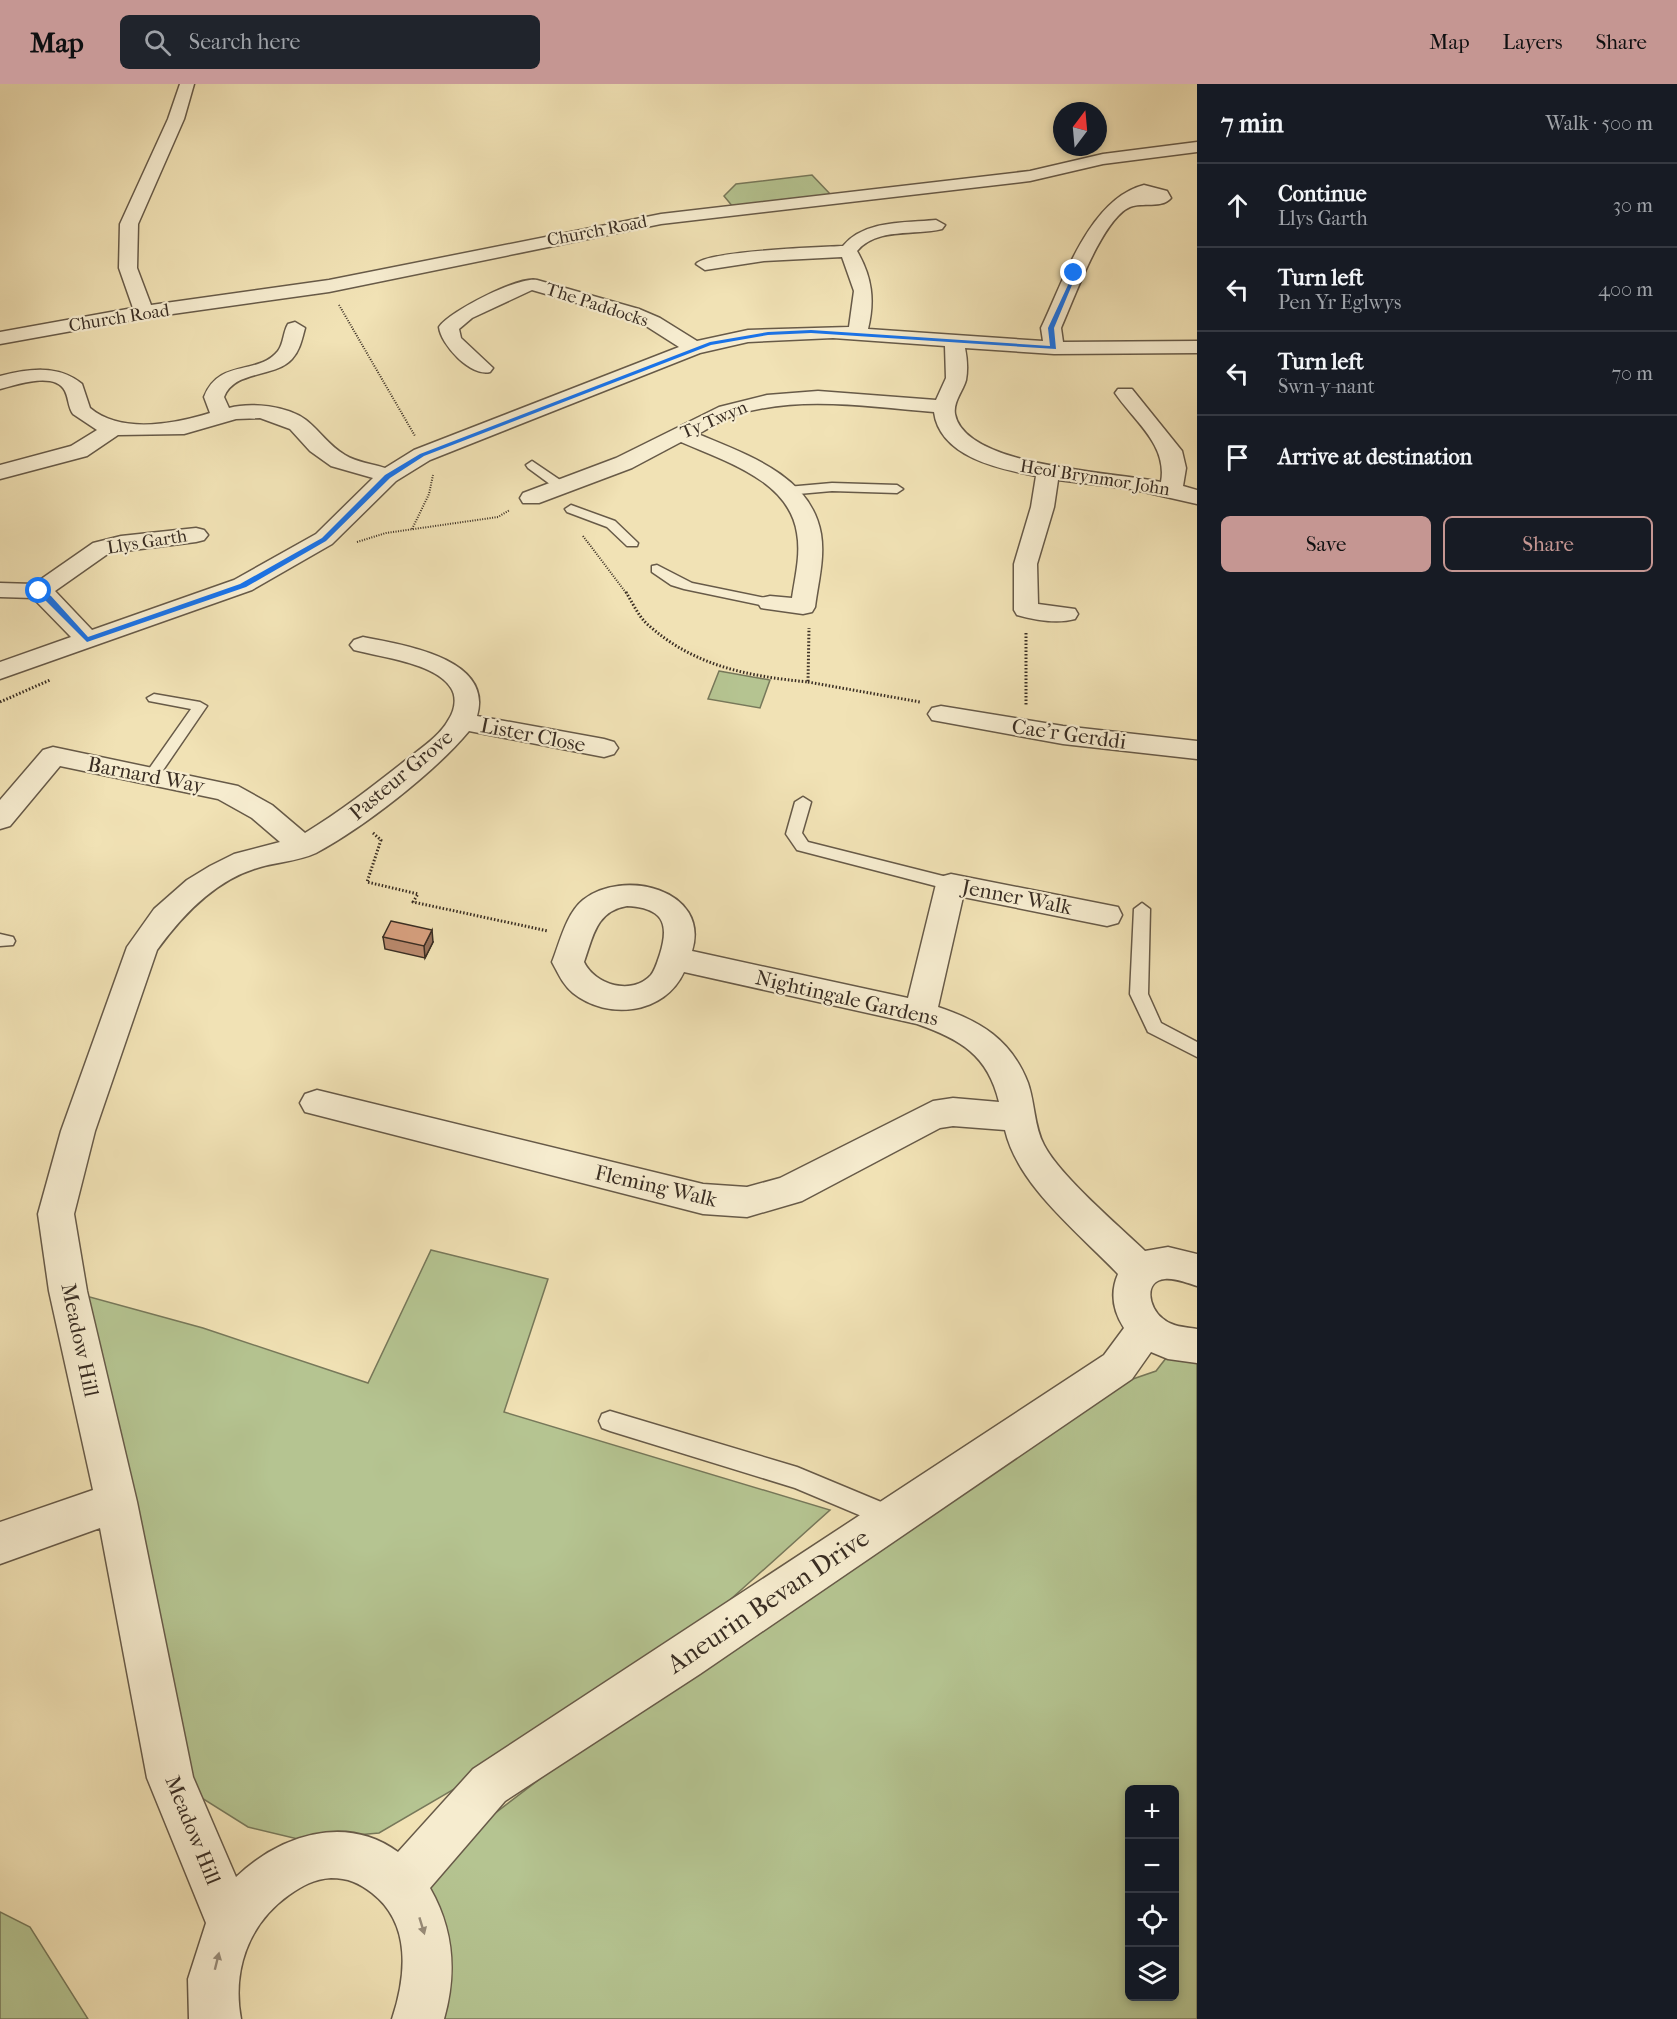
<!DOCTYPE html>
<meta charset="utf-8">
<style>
body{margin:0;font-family:"IM FELL French Canon",serif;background:#20242c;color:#f1f3f6}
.controls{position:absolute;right:18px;bottom:18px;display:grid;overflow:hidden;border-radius:9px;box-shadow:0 3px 9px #0003}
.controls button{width:54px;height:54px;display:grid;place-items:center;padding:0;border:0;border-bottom:2px solid #363941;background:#171b24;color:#f1f3f6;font:30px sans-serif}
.compass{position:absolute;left:1053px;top:18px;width:54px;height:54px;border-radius:50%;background:#171b24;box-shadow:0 3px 9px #0003;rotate:16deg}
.stop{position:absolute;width:18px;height:18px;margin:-14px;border:4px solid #1a73e8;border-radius:50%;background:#fff}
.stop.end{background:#1a73e8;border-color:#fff;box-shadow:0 2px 6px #0008}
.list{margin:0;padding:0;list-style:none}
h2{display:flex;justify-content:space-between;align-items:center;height:78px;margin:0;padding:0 24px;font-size:26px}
h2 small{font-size:20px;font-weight:400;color:#9ea1a6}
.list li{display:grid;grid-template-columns:39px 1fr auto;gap:18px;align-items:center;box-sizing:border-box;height:84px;padding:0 24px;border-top:2px solid #363941}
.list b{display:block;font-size:22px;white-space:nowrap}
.list p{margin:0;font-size:20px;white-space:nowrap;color:#9ea1a6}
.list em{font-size:20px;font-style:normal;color:#9ea1a6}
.actions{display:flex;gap:12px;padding:18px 24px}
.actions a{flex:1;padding:14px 0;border:2px solid #c59692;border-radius:9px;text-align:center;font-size:21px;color:#c59692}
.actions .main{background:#c59692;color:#111}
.icon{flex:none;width:33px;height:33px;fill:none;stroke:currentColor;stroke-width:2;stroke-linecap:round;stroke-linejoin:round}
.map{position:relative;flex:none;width:1197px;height:1935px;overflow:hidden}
header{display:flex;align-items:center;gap:36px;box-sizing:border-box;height:84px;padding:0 30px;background:#c59692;color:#111}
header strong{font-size:28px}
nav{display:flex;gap:33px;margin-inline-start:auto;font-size:21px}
.search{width:420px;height:54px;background:#20242c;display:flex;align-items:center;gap:15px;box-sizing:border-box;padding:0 21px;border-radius:9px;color:#9ea1a6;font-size:22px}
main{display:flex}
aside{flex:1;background:#171b24}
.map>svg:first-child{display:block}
.green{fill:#b5c491;stroke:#77785a;stroke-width:1.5;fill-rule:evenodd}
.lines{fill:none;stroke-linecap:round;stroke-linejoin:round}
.lane-casing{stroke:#675a48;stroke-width:3}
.street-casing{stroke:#675a48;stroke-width:3}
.path-far1{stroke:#392d23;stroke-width:2;stroke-dasharray:1 1.5;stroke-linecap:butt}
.path{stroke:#392d23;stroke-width:3;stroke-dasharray:1.5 2;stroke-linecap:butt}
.lane{fill:#f6eccf;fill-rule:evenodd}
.street{fill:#f6eccf;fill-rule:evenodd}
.wall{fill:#ba8a6e;stroke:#392d23;stroke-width:1.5}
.shaded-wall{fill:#97715a;stroke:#392d23;stroke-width:1.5}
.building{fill:#d8a180;stroke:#392d23;stroke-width:1.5}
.oneway{fill:#988c79}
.route{fill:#1a73e8}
.labels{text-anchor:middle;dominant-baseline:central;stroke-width:4.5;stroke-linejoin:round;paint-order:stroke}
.far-street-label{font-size:18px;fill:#392d23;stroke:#f6eccf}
.street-label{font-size:21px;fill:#392d23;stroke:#f6eccf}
.near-street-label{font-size:26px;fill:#392d23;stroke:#f6eccf}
</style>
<header>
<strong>Map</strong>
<div class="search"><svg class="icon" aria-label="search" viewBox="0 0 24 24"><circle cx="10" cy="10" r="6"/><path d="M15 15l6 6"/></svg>Search here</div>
<nav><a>Map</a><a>Layers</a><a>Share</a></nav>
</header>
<main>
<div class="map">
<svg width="1197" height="1935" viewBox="0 0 1197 1935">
<rect width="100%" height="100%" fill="#f1e2b5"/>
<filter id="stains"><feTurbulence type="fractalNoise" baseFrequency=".00333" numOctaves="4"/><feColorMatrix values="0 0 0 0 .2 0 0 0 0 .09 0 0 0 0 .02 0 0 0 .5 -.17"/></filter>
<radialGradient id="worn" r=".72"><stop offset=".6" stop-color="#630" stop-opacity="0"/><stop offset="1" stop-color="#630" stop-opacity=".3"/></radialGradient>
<path class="green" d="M 812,91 L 831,111 L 733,123 L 724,112 L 736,100 Z
M 719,587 L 770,596 L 760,624 L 708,615 Z
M 431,1166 L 548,1195 L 504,1328 L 830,1426 L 691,1551 L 485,1687 L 379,1749 L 302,1756 L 248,1743 L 170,1694 L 68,1207 L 203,1244 L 368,1299 Z
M 1177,1260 L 1197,1262 L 1197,1935 L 415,1935 L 401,1801 L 689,1581 L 1127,1297 L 1156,1287 ZM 1130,1706 L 1174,1706 L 1174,1912 L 1130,1912 Z
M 0,1828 L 30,1843 L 88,1935 L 0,1935 Z"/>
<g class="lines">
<g class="lane-casing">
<path id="lane" d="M 532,377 L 566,400 L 566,406 L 558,406 L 528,384 L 526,381 Z
M 832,399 L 897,401 L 903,405 L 897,409 L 832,407 L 787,411 L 781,407 L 787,403 Z
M 571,421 L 615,437 L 638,459 L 637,462 L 627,462 L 607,443 L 567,428 L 565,425 Z
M 657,481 L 692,499 L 770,515 L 777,519 L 770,523 L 684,505 L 671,501 L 652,488 L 652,482 Z
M 154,610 L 200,618 L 207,622 L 157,695 L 152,697 L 144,692 L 191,625 L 149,617 L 147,614 Z
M 803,713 L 811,718 L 802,749 L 808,758 L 951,794 L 959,800 L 951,806 L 797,766 L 786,750 L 795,718 Z
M 1142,819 L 1150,825 L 1148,910 L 1161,939 L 1197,958 L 1197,973 L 1148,948 L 1130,910 L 1134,825 Z
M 0,850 L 13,853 L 15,857 L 13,861 L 0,862 Z
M 610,1327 L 797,1383 L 898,1425 L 901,1433 L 898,1441 L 890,1444 L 795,1404 L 610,1347 L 602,1344 L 599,1337 L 602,1330 Z"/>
</g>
<g class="street-casing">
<path id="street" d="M 180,0 L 194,0 L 184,35 L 138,140 L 137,184 L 151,221 L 329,196 L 661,130 L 1030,87 L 1103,70 L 1197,58 L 1197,68 L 1103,80 L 1030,97 L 661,140 L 329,208 L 144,234 L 0,260 L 0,248 L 133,224 L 119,184 L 120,140 L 168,35 Z
M 1144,101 L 1167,107 L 1171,114 C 1162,125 1142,118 1130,123 C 1102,135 1074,215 1061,244 L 1063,258 L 1197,257 L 1197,269 L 1054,270 L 965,264 C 967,274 968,285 966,296 C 963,307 953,318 955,330 C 965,384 1117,388 1161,398 C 1168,361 1134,337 1115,309 L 1118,305 L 1132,305 L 1182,367 L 1186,384 L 1183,402 L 1197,406 L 1197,420 L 1131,405 L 1058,396 L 1054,423 L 1037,480 L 1038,520 L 1075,525 L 1078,530 L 1075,535 C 1057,540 1035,536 1017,531 L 1014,526 L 1014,480 L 1031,423 L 1036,392 C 999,385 940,373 934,328 C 869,323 799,311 735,331 C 722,335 710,344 698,350 C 745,370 811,391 821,450 C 825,474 818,499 815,523 L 812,528 L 803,530 L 761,524 L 758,519 L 761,514 L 770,512 L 792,514 C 795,493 801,471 797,449 C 789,396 724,377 681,358 L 632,384 L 539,419 L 523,419 L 520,414 L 523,409 L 616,374 L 719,323 L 767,311 L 818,307 L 936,316 L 946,294 L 945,262 L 833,254 L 748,258 L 700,269 L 430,376 L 396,397 L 332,460 L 252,506 L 0,595 L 0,578 L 71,553 L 33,514 L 0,513 L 0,499 L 34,500 L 93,459 L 121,452 L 196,444 L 204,446 L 208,451 L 204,456 L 196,458 L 109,469 L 55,507 L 92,546 L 234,496 L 316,450 L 373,394 L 331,382 L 310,367 L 290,345 L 260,334 L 236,335 L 184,350 L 118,351 L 87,372 L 0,395 L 0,381 L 71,362 L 97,346 L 73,330 C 68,323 69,315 65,307 C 55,287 16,301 0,305 L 0,292 C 28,285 58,280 82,300 L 90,324 C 121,350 174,340 210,329 L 204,313 C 219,274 258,292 278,267 C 284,259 283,248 288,240 L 295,238 L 305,244 C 302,255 300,266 292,275 C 275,294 234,286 224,313 L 229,324 C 251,318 288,322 306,336 C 320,347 329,362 345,371 C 356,378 373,380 385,384 L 414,366 L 679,263 L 646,242 L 625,233 L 532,206 L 472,234 L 459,245 L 461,254 L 493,284 L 490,288 C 471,293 441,261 439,243 C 450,227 519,192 537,196 L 639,225 L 660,234 L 697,257 L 748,246 L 849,243 L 854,207 L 842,173 L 764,177 L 705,186 L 696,180 C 705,167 821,163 843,162 C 864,136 905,139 936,136 L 945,141 L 942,145 C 915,152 877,143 857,167 C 872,193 875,216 868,245 L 1043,257 L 1041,244 C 1063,198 1089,115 1144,101 Z
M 363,553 C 403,561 494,574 477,632 L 604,655 L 614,658 L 618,664 L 614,670 L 604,673 L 469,647 C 434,689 364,743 316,769 C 297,778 273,778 254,785 C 213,798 181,833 157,866 L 95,1047 L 74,1130 L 87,1207 L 137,1418 L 193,1693 L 236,1793 C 279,1752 345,1729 398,1768 L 473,1685 L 1104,1271 L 1124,1244 C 1113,1227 1110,1208 1118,1190 C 1079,1149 1018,1102 1005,1046 L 953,1042 L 940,1044 L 802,1117 L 747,1133 L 703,1130 L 305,1028 L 300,1019 L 305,1010 L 317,1006 L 703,1100 L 747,1103 L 780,1094 L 933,1017 L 953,1014 L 999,1018 C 988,971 960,955 917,940 L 684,888 C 665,930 608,937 573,909 C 563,901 558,889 552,878 C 560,858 566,830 583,816 C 622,784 711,805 692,867 L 908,914 L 936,800 L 940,793 L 951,790 L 1118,823 L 1122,831 L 1118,839 L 1107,842 L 963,813 L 938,923 C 980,937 1011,955 1028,999 C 1035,1019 1034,1043 1044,1061 C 1060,1092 1118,1141 1145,1167 L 1168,1163 L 1197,1170 L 1197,1202 C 1187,1199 1175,1194 1165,1195 C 1143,1197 1149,1224 1162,1234 C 1172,1243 1185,1243 1197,1245 L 1197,1279 L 1168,1275 L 1151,1268 L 1132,1295 L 700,1590 L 505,1717 L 430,1804 C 454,1846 457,1889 444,1935 L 392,1935 C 406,1893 412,1840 372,1809 C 359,1799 348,1794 331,1794 C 314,1795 302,1802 289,1811 C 248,1840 232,1887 241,1935 L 189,1935 L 188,1895 L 206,1839 L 147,1694 L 100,1444 L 0,1480 L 0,1438 L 93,1406 L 49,1207 L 38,1130 L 61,1047 L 127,863 L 154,825 L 187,796 L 210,782 L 234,770 L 280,758 L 252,734 L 218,715 L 60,682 L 10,742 L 0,745 L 0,716 L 43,666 L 53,663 L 238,702 L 272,721 L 305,749 C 341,727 373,702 406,676 C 421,664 440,652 449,635 C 455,626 457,613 451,604 C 436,579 380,573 354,566 L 350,561 L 354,556 ZM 627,822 C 662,824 670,838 660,870 C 658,876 655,886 651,891 C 632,912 595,901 584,878 C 593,853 596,827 627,822 Z
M 941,622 L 1063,642 L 1197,657 L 1197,675 L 1063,660 L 932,636 L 928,630 L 932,624 Z"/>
</g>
<path class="path-far1" d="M 339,221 L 415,352
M 412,445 L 429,410 L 433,391
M 583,452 L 627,510
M 357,458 L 386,449 L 498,433 L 510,426"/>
<path class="path" d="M 626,508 C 632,518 638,531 646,539 C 693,582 747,592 808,598 L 809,544
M 1026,549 L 1026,622
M 808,598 L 920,618
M 0,618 L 50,596
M 373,749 L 381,756 L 367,798 L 418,810 L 413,818 L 548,847"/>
<use href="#lane" class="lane"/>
<use href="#street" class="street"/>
</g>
<path class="wall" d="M 383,853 L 433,858 L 425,874 L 385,865 Z"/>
<path class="shaded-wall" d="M 432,846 L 433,858 L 425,874 L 424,862 Z"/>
<path class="building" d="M 391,837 L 432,846 L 424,862 L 383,853 Z"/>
<defs><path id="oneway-solid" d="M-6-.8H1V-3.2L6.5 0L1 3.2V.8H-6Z" transform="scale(1.5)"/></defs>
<g class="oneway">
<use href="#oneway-solid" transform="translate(422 1842) rotate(73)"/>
<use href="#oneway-solid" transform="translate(217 1877) rotate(-76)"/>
</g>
<path class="route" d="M 1074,188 L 1077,189 L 1054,244 L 1056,265 L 811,249 L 768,251 L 711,261 L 424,372 L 390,394 L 326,457 L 246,503 L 87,558 L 36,507 L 42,506 L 51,512 L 88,553 L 240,500 L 322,454 L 385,391 L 420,370 L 710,258 L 768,248 L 811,246 L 1050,262 L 1048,244 Z"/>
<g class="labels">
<g class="far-street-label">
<text transform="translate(597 147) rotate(-11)">Church Road</text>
<text transform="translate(597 221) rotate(18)">The Paddocks</text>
<text transform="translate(119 234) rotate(-9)">Church Road</text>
<text transform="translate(714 336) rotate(-23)">Ty Twyn</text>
<text transform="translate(1095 394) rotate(9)">Heol Brynmor John</text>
<text transform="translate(147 458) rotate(-9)">Llys Garth</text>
</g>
<g class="street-label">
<text transform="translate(1069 650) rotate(8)">Cae'r Gerddi</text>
<text transform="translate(533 651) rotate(11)">Lister Close</text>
<text transform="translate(146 691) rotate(11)">Barnard Way</text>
<text transform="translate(401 691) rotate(-40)">Pasteur Grove</text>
<text transform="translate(1017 813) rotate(11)">Jenner Walk</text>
<text transform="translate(847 914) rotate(13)">Nightingale Gardens</text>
<text transform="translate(656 1102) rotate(13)">Fleming Walk</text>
<text transform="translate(80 1256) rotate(78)">Meadow Hill</text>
<text transform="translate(193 1746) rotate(68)">Meadow Hill</text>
</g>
<g class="near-street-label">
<text transform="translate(768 1517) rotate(-34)">Aneurin Bevan Drive</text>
</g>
</g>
<rect width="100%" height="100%" filter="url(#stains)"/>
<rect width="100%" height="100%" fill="url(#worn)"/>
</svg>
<div class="controls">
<button>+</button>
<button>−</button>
<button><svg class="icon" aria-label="locate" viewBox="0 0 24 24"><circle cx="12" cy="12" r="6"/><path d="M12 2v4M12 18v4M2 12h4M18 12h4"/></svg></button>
<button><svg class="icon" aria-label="layers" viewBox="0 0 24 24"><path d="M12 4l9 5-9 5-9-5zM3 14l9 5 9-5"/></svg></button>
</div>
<svg class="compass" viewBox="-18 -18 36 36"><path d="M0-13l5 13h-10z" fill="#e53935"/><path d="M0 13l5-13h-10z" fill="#9ea1a6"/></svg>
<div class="stop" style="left:39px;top:507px"></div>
<div class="stop end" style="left:1074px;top:189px"></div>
</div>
<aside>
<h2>7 min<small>Walk · 500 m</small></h2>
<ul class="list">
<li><svg class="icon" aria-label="ahead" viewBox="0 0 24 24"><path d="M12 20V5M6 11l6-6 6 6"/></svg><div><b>Continue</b><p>Llys Garth</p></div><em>30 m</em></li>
<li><svg class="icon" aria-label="left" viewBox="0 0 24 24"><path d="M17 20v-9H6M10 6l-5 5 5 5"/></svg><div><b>Turn left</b><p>Pen Yr Eglwys</p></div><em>400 m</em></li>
<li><svg class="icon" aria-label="left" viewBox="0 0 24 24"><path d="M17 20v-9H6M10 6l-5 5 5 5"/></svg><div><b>Turn left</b><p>Swn-y-nant</p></div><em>70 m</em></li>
<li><svg class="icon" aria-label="arrive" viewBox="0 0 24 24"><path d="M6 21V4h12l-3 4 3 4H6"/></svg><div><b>Arrive at destination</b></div></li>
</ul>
<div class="actions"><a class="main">Save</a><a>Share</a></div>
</aside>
</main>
